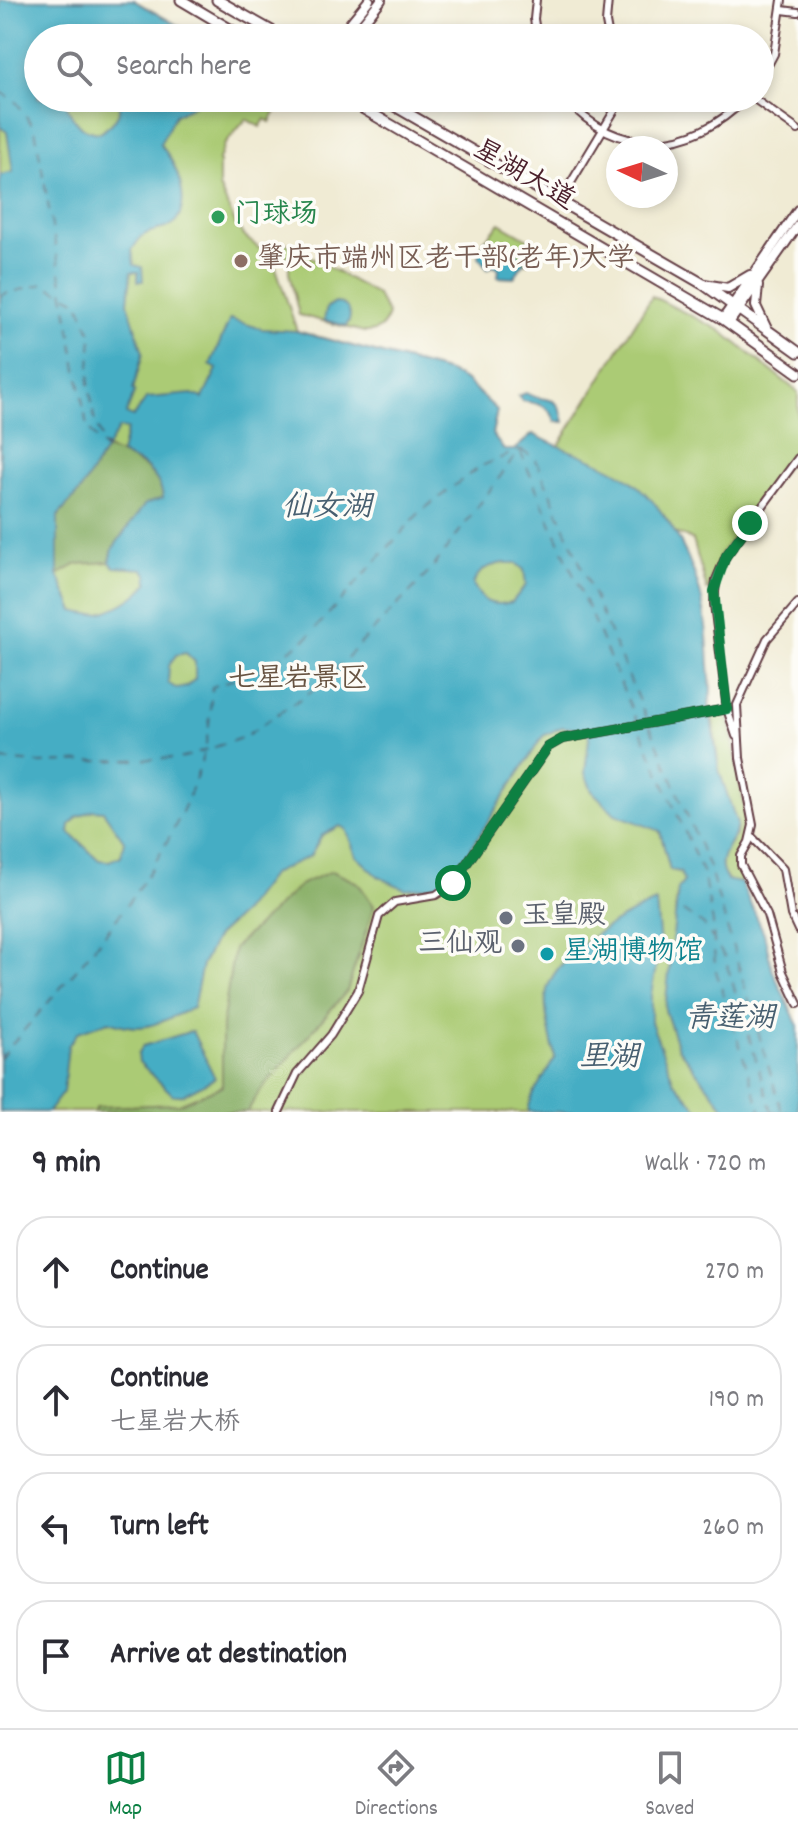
<!DOCTYPE html>
<meta charset="utf-8">
<style>
body{margin:0;font-family:Dekko,"LXGW WenKai TC",sans-serif;background:#f2f2f3;color:#2b2b33}
.compass{position:absolute;left:606px;top:136px;width:72px;height:72px;border-radius:50%;background:#fff;box-shadow:0 4px 12px #0003;rotate:274deg}
.stop{position:absolute;width:24px;height:24px;margin:-18px;border:6px solid #0b8043;border-radius:50%;background:#fff}
.stop.end{background:#0b8043;border-color:#fff;box-shadow:0 2px 8px #0008}
.list{margin:0;padding:0;list-style:none}
h2{display:flex;justify-content:space-between;align-items:center;height:104px;margin:0;padding:0 32px;font-size:34px}
h2 small{font-size:26px;font-weight:400;color:#7c7c81}
.list li{display:grid;grid-template-columns:52px 1fr auto;gap:24px;align-items:center;box-sizing:border-box;height:112px;margin:0 16px 16px;padding:0 16px;border:2px solid #e1e1e2;border-radius:32px}
.list b{display:block;font-size:30px;white-space:nowrap}
.list p{margin:0;font-size:26px;white-space:nowrap;color:#7c7c81}
.list em{font-size:26px;font-style:normal;color:#7c7c81}
.icon{flex:none;width:44px;height:44px;fill:none;stroke:currentColor;stroke-width:2;stroke-linecap:round;stroke-linejoin:round}
.map{position:relative;flex:none;width:798px;height:1112px;overflow:hidden}
.search{position:absolute;background:#fff;box-shadow:0 4px 12px #0003;left:24px;right:24px;top:24px;height:88px;display:flex;align-items:center;gap:20px;box-sizing:border-box;padding:0 28px;border-radius:44px;color:#7c7c81;font-size:30px}
.sheet{height:616px;background:#fff}
nav{display:flex;justify-content:space-around;align-items:center;box-sizing:border-box;height:112px;border-top:2px solid #e1e1e2;background:#fff;font-size:22px;color:#7c7c81}
nav a{display:grid;justify-items:center;gap:4px}
nav .on{color:#0b8043}
.map>svg:first-child{display:block}
.green{fill:#abcb74;stroke:#7a7550;stroke-width:2}
.forest{fill:#88af66;stroke:#696748;stroke-width:2}
.water{fill:#44adc4;stroke:#476678;stroke-width:2;fill-rule:evenodd}
.lines{fill:none;stroke-linecap:round;stroke-linejoin:round}
.ferry{stroke:#475f70;stroke-width:2;stroke-dasharray:10 8;stroke-linecap:butt}
.street-casing{stroke:#633e44;stroke-width:10}
.secondary-casing{stroke:#633e44;stroke-width:12}
.primary-casing{stroke:#633e44;stroke-width:13}
.street{stroke:#fff;stroke-width:6}
.secondary{stroke:#fff;stroke-width:8}
.primary{stroke:#fff;stroke-width:9}
.route{stroke:#0b8043;stroke-width:10}
.leisure-dot{fill:#2e9e5b;stroke:#fdfcf7;stroke-width:3}
.education-dot{fill:#8d6e63;stroke:#fdfcf7;stroke-width:3}
.worship-dot{fill:#6b7280;stroke:#fdfcf7;stroke-width:3}
.culture-dot{fill:#0f9aa8;stroke:#fdfcf7;stroke-width:3}
.labels{text-anchor:middle;dominant-baseline:central;stroke-width:7;stroke-linejoin:round;paint-order:stroke}
.street-label{font-size:28px;fill:#4a1f2b;stroke:#fdfcf7}
.leisure-label{font-size:28px;fill:#27864d;stroke:#fdfcf7;text-anchor:start}
.education-label{font-size:28px;fill:#785e54;stroke:#fdfcf7;text-anchor:start}
.park-label{font-size:28px;fill:#675341;stroke:#fdfcf7}
.worship-label{font-size:28px;fill:#5b616d;stroke:#fdfcf7;text-anchor:start}
.culture-label{font-size:28px;fill:#0d838f;stroke:#fdfcf7;text-anchor:start}
.water-label{font-size:30px;font-style:italic;fill:#475f70;stroke:#fdfcf7}
</style>
<div class="map">
<svg width="798" height="1112" viewBox="0 0 798 1112">
<rect width="100%" height="100%" fill="#fdfcf7"/>
<filter id="ink" filterUnits="userSpaceOnUse"><feTurbulence type="fractalNoise" baseFrequency=".0125" numOctaves="2"/><feDisplacementMap in="SourceGraphic" scale="16" xChannelSelector="R" yChannelSelector="G"/><feConvolveMatrix kernelMatrix="1 2 1 2 8 2 1 2 1" color-interpolation-filters="sRGB"/></filter>
<filter id="wash" filterUnits="userSpaceOnUse"><feTurbulence type="fractalNoise" baseFrequency=".006" numOctaves="4" result="noise"/><feDisplacementMap in="SourceGraphic" scale="32" xChannelSelector="R" yChannelSelector="G"/><feGaussianBlur stdDeviation="1.8" result="paint"/><feColorMatrix in="noise" values="0 0 0 0 0 0 0 0 0 0 0 0 0 0 0 0 0 1.4 0 .05"/><feComposite in="paint" operator="in"/></filter>
<g filter="url(#wash)">
<rect width="100%" height="100%" fill="#f0ebd4"/>
<path class="green" d="M 0,0 L 133,0 L 200,38 L 38,38 L 38,98 L 283,98 L 270,122 L 265,119 L 260,127 L 246,119 L 224,145 L 219,160 L 219,187 L 236,225 L 245,237 L 273,259 L 297,331 L 449,372 L 466,381 L 497,410 L 492,434 L 504,451 L 514,450 L 533,434 L 558,447 L 652,296 L 720,330 L 798,392 L 798,451 L 721,553 L 711,578 L 709,590 L 707,590 L 693,540 L 676,533 L 700,592 L 711,690 L 709,705 L 712,712 L 725,713 L 730,722 L 747,825 L 745,838 L 735,860 L 743,882 L 731,883 L 721,872 L 723,852 L 736,835 L 737,824 L 719,770 L 712,713 L 590,738 L 585,773 L 592,791 L 660,831 L 670,870 L 680,872 L 685,881 L 676,899 L 674,940 L 665,1010 L 678,1048 L 728,1112 L 0,1112 Z
M 500,223 L 531,241 L 527,263 L 524,262 C 515,248 502,242 485,240 Z
M 284,242 L 376,294 L 388,314 C 385,327 377,333 364,332 L 299,315 L 289,273 L 289,258 L 279,250 Z"/>
<path class="forest" d="M 106,449 C 129,456 162,471 163,498 L 113,548 L 110,562 L 77,564 L 58,575 L 58,516 L 80,491 Z
M 332,871 L 358,883 L 374,906 L 347,991 L 259,1092 L 247,1112 L 94,1112 L 97,1107 L 179,1104 L 222,1086 L 222,1026 L 234,948 L 301,884 Z"/>
<path class="water" d="M 0,0 L 133,0 L 200,38 L 38,38 L 38,98 L 64,98 C 71,118 78,131 100,133 C 114,123 123,115 118,98 L 208,98 L 175,115 L 160,144 C 176,163 194,204 173,224 C 165,231 152,229 144,235 C 139,238 135,246 132,250 L 134,265 L 142,267 L 143,281 L 138,282 L 138,272 L 131,272 L 128,303 L 143,353 L 133,390 L 135,391 L 126,414 L 133,417 L 147,398 L 192,394 L 203,398 L 217,369 L 210,365 L 230,319 L 262,329 L 296,331 L 449,372 L 466,381 L 497,410 L 492,434 L 504,450 L 514,450 L 533,434 C 560,449 592,457 618,472 C 659,496 688,547 700,592 C 708,621 708,660 711,690 L 709,705 L 719,770 L 737,824 C 735,844 711,858 727,880 L 741,883 L 764,933 L 772,969 L 798,1026 L 798,1112 L 728,1112 L 678,1048 L 665,1010 L 678,889 L 684,881 L 680,872 L 670,870 L 660,831 L 615,814 L 592,791 L 585,773 L 589,738 L 588,730 L 562,727 L 543,736 L 455,873 L 436,886 L 405,889 L 379,877 L 356,856 L 346,829 L 340,826 L 322,835 L 310,856 L 272,874 L 243,912 L 217,936 L 202,965 L 193,1008 C 158,1022 147,1035 109,1021 L 78,1032 L 68,1046 L 63,1092 L 48,1112 L 0,1112 L 0,175 L 13,172 L 7,132 L 0,127 ZM 119,428 L 127,429 L 121,453 C 127,460 131,458 138,462 C 151,469 162,484 163,498 L 145,504 L 113,548 L 110,562 L 114,567 L 143,569 L 147,574 L 148,583 C 136,598 113,612 93,614 C 87,615 79,612 74,611 L 58,575 L 58,516 L 80,491 ZM 504,563 L 516,563 L 524,570 L 526,585 L 512,602 C 491,607 482,603 473,584 C 480,568 488,566 504,563 ZM 186,653 L 195,662 L 195,679 L 186,687 L 177,689 L 168,683 L 169,666 L 176,655 ZM 93,810 L 103,811 L 124,841 L 121,856 L 109,861 L 99,860 L 69,832 L 70,825 L 77,817 Z
M 485,240 C 503,242 514,247 524,262 L 514,278 L 498,277 L 499,269 L 493,265 L 488,269 L 478,256 Z
M 335,303 C 349,303 354,315 346,326 L 324,320 L 327,307 Z
M 526,393 C 546,405 558,390 564,422 L 555,421 C 550,405 537,403 522,401 L 518,396 Z
M 656,902 L 660,945 L 651,994 L 651,1022 L 674,1082 L 701,1112 L 529,1112 L 528,1109 L 533,1094 L 555,1058 C 552,1039 544,1015 546,996 C 549,957 623,914 656,902 Z
M 192,1031 L 215,1078 L 183,1095 L 173,1095 L 139,1062 L 138,1054 L 143,1046 Z"/>
<g class="lines">
<path class="ferry" d="M 0,91 L 17,103 L 35,129 L 87,427 L 106,451
M 0,298 L 4,294 L 43,284 L 78,301 L 92,335 L 89,384 L 94,418 L 106,450
M 521,450 L 536,460 L 647,720
M 520,451 L 703,874 L 713,923 L 715,968 L 761,1112
M 650,726 L 710,870 L 782,1112
M 0,760 L 39,763 L 183,758 L 244,737 L 322,684 L 431,570 L 519,451
M 683,911 L 704,925 L 725,958 L 772,1112
M 0,1058 C 80,964 173,870 205,748 C 210,728 210,706 212,687 L 264,668 L 306,639 L 420,512 L 479,467 L 520,450"/>
</g>
</g>
<g filter="url(#ink)">
<g class="lines">
<g class="street-casing">
<path id="street" d="M 536,0 L 534,19 L 537,38
M 608,0 L 606,22 L 609,38
M 782,10 L 798,12
M 760,80 L 774,54 L 782,0
M 565,98 C 617,159 692,154 746,98
M 753,98 L 798,130
M 560,201 L 622,98
M 798,603 L 767,639 L 737,705 L 740,758 L 753,825 L 749,842 L 741,856 L 741,865 L 767,915 L 783,972 L 798,1004
M 736,736 L 727,709 L 714,604 L 716,580 L 726,556 L 798,458
M 751,836 L 783,869 L 791,915 L 798,930
M 279,1112 L 297,1074 L 331,1035 L 358,991 L 379,916 L 395,902 L 436,895 L 453,883 L 548,747 L 562,739 L 727,709"/>
</g>
<g class="secondary-casing">
<path id="secondary" d="M 338,38 L 369,0
M 351,38 L 381,0
M 704,284 L 728,288 L 750,275
M 758,286 L 756,306 L 767,329
M 723,319 L 798,210
M 729,323 L 798,225"/>
</g>
<g class="primary-casing">
<path id="primary" d="M 181,0 L 245,38
M 217,0 L 284,38
M 345,98 L 723,319 L 798,373
M 381,98 L 703,284 L 798,352"/>
</g>
<use href="#street" class="street"/>
<use href="#secondary" class="secondary"/>
<use href="#primary" class="primary"/>
</g>
</g>
<g class="lines" filter="url(#ink)">
<path class="route" d="M 453,883 L 548,747 L 562,739 L 727,709 L 714,591 L 726,556 L 750,523"/>
</g>
<circle class="leisure-dot" cx="218" cy="217" r="8"/>
<circle class="education-dot" cx="241" cy="261" r="8"/>
<g class="worship-dot">
<circle cx="506" cy="918" r="8"/>
<circle cx="518" cy="946" r="8"/>
</g>
<circle class="culture-dot" cx="547" cy="954" r="8"/>
<g class="labels">
<g class="street-label">
<text transform="translate(523 177) rotate(30)">星湖大道</text>
</g>
<g class="leisure-label">
<text x="234" y="217">门球场</text>
</g>
<g class="education-label">
<text x="257" y="261">肇庆市端州区老干部(老年)大学</text>
</g>
<g class="park-label">
<text x="298" y="681">七星岩景区</text>
</g>
<g class="worship-label">
<text x="522" y="918">玉皇殿</text>
<text x="502" y="946" text-anchor="end">三仙观</text>
</g>
<g class="culture-label">
<text x="563" y="954">星湖博物馆</text>
</g>
<g class="water-label">
<text x="327" y="509">仙女湖</text>
<text x="730" y="1020">青莲湖</text>
<text x="609" y="1059">里湖</text>
</g>
</g>
</svg>
<svg class="compass" viewBox="-18 -18 36 36"><path d="M0-13l5 13h-10z" fill="#e53935"/><path d="M0 13l5-13h-10z" fill="#7c7c81"/></svg>
<div class="stop" style="left:453px;top:883px"></div>
<div class="stop end" style="left:750px;top:523px"></div>
<div class="search"><svg class="icon" aria-label="search" viewBox="0 0 24 24"><circle cx="10" cy="10" r="6"/><path d="M15 15l6 6"/></svg>Search here</div>
</div>
<section class="sheet">
<h2>9 min<small>Walk · 720 m</small></h2>
<ul class="list">
<li><svg class="icon" aria-label="ahead" viewBox="0 0 24 24"><path d="M12 20V5M6 11l6-6 6 6"/></svg><div><b>Continue</b></div><em>270 m</em></li>
<li><svg class="icon" aria-label="ahead" viewBox="0 0 24 24"><path d="M12 20V5M6 11l6-6 6 6"/></svg><div><b>Continue</b><p>七星岩大桥</p></div><em>190 m</em></li>
<li><svg class="icon" aria-label="left" viewBox="0 0 24 24"><path d="M17 20v-9H6M10 6l-5 5 5 5"/></svg><div><b>Turn left</b></div><em>260 m</em></li>
<li><svg class="icon" aria-label="arrive" viewBox="0 0 24 24"><path d="M6 21V4h12l-3 4 3 4H6"/></svg><div><b>Arrive at destination</b></div></li>
</ul>
</section>
<nav>
<a class="on"><svg class="icon" aria-label="map" viewBox="0 0 24 24"><path d="M3 6l6-2 6 2 6-2v14l-6 2-6-2-6 2zM9 4v14M15 6v14"/></svg>Map</a>
<a><svg class="icon" aria-label="directions" viewBox="0 0 24 24"><path d="M12 3l9 9-9 9-9-9zM9 14v-3h6M13 9l2 2-2 2"/></svg>Directions</a>
<a><svg class="icon" aria-label="saved" viewBox="0 0 24 24"><path d="M7 4h10v16l-5-4-5 4z"/></svg>Saved</a>
</nav>
